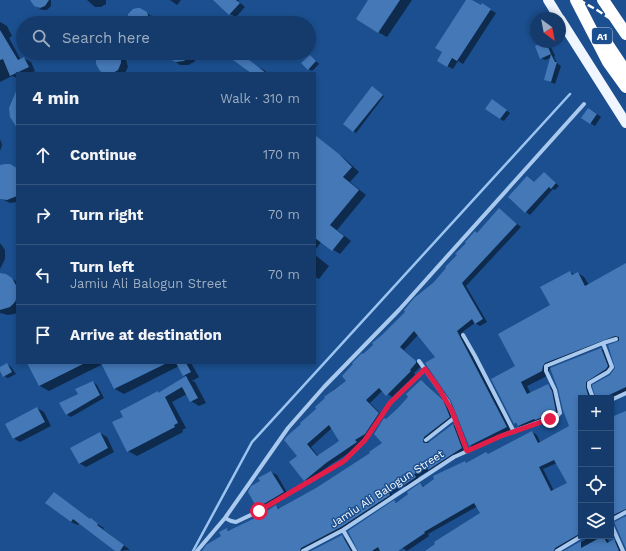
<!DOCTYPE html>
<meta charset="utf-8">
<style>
body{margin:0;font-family:"Work Sans",sans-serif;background:#214673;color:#f1f3f6}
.controls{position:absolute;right:12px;bottom:12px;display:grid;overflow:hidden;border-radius:0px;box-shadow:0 2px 6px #0003}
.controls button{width:36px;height:36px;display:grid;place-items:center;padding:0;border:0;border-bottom:1px solid #33557e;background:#143b6b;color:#f1f3f6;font:20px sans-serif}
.compass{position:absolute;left:530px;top:12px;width:36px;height:36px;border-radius:50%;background:#143b6b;box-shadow:0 2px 6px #0003;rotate:148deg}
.stop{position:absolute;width:12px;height:12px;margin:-9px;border:3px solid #e11d48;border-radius:50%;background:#fff}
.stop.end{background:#e11d48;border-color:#fff;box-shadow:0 1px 4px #0008}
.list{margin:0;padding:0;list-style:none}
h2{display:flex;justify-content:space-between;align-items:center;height:52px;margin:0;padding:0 16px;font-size:17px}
h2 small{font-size:13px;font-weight:400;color:#9dadc1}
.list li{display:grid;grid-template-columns:26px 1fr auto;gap:12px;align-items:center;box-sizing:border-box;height:60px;padding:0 16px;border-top:1px solid #33557e}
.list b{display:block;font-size:15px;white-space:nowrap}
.list p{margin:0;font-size:13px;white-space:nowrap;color:#9dadc1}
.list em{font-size:13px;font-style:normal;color:#9dadc1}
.icon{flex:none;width:22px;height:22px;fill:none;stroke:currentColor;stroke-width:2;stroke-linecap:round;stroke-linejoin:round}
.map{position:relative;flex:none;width:626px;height:551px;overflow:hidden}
.search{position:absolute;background:#143b6b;box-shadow:0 2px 6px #0003;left:16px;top:16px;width:300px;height:44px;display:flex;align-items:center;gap:10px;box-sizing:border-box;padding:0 14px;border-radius:22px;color:#9dadc1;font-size:15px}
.panel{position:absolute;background:#143b6b;box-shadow:0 2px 6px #0003;left:16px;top:72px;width:300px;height:292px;border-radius:0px}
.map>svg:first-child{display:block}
.shadow{fill:#0007;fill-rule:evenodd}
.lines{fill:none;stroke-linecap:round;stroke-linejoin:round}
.stream{stroke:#9cc4f0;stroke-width:2.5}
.building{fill:#4478b7;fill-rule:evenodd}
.minor{stroke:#a9c9ee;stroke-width:4}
.primary{stroke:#f0f6ff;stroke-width:10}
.motorway{stroke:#fff;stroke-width:12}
.rail{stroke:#fff;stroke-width:2.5;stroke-dasharray:7 3;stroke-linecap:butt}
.motorway-bridge{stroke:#fff;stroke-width:12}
.route{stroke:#e11d48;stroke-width:5}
.labels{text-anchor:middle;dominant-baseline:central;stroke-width:3;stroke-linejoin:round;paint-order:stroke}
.shield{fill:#1b4f8f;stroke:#bbcadd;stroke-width:1}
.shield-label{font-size:10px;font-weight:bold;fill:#fff}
.street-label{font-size:11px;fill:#fff;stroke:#1b4f8f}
</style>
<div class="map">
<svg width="626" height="551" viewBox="0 0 626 551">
<rect width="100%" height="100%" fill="#1b4f8f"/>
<path class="shadow" d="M 33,0 L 51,0 L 51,6 L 47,10 L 42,10 L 37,7 Z
M 87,0 L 106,0 L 106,4 L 101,7 L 95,7 Z
M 170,0 L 181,0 L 177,5 Z
M 214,0 L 239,0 L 238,1 L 245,7 L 236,17 L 230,14 Z
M 369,0 L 412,0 L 387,37 L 378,32 Z
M 467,0 L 471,0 L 481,6 L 487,8 L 496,13 L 463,64 L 458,61 L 453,69 L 438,61 Z
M 140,9 L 153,17 L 155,23 L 129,23 Z
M 69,21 L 75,22 L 77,23 L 67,23 Z
M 0,22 L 7,26 L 12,36 L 9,38 L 21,60 L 24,58 L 31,62 L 35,71 L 31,73 L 17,73 L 17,78 L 12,76 L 0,82 Z
M 546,42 L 550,45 L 555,56 L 554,57 L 558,64 L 561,66 L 555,84 L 545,80 L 551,58 L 545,60 L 541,58 Z
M 101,53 L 118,53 L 121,55 L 126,60 L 128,67 L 125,73 L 105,73 Z
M 167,53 L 197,53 L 196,59 L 194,62 L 188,65 L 180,65 L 170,58 Z
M 310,56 L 319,64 L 312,71 L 308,69 Z
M 258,67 L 264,70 L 268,73 L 253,73 Z
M 374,89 L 384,96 L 356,133 L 344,124 Z
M 496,103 L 510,113 L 504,121 L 500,119 Z
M 593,111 L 601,117 L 595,126 L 582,118 Z
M 315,135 L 346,160 L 359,172 L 350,182 L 366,195 L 337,230 L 351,241 L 340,254 L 321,242 L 315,250 Z
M 0,139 L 2,145 L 0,151 Z
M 0,166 L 17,169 L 17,202 L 10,203 L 0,198 Z
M 544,173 L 559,186 L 555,190 L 553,189 L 530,215 L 526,212 L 528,178 L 535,183 Z
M 499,209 L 521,227 L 466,286 L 487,322 L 480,326 L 475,323 L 461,333 L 511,430 L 475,448 L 470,445 L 436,357 L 418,335 L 404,350 L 421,366 L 414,373 L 415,375 L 392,397 L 383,390 L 370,403 L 383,416 L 361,445 L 330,465 L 309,482 L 305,480 L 298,456 L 303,424 L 327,398 L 326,397 L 334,389 L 348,381 L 364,355 L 433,284 ZM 332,428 L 341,442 L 318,456 L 311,447 Z
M 0,243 L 5,250 L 5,259 L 0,269 Z
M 315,255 L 329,266 L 319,279 L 315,277 Z
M 626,264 L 626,394 L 611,398 L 599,398 L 611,376 L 616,368 L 620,340 L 609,343 L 551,366 L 549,370 L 549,375 L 527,386 L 531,394 L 548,386 L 555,389 L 558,396 L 562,415 L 542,423 L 540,422 L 521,427 L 514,423 L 517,367 L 570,272 L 575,275 L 578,273 L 584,277 L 589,285 Z
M 0,274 L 6,275 L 17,282 L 17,313 L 14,314 L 8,315 L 0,313 Z
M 601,349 L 606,351 L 612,369 L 591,384 L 590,391 L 593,398 L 581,398 L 581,536 L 584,536 L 560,551 L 427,551 L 482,513 L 478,506 L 428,534 L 429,536 L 407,551 L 403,548 L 396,551 L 359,551 L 394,502 L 397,503 L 420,484 L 425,487 L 465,462 L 467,464 L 486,453 L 490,455 L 532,432 L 537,435 L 540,442 L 571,426 L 564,410 ZM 557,463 L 569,483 L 554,491 L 543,469 Z
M 28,363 L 191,363 L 199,377 L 192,381 L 195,382 L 206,403 L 199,406 L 191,401 L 187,394 L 172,402 L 186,428 L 182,430 L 183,432 L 137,456 L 128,451 L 124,417 L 158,393 L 159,393 L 187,377 L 184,375 L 179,366 L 124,394 L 115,389 L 103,364 L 49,391 L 40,386 Z
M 7,364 L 11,367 L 16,374 L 8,378 L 4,376 L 0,369 Z
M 93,382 L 97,385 L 104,398 L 71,417 L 66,414 L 79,394 Z
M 421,382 L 426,384 L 447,404 L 454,420 L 428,440 L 428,444 L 453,425 L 457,427 L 466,450 L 434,472 L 430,470 L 418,477 L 421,480 L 409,488 L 405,486 L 392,494 L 394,498 L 306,551 L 203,551 L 222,536 L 227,529 L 230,531 L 262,516 L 276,506 L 280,509 L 316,489 L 372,453 L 383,443 L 387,420 L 410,397 Z
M 37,408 L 44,412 L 51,426 L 20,442 L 13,438 Z
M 626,412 L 626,513 L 611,521 L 611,413 L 615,416 Z
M 100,433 L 107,437 L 114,452 L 86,467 L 79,463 Z
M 271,472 L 277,475 L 289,496 L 264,511 L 258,507 Z
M 46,503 L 91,520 L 104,528 L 103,529 L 130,550 L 117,551 L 80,523 L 78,525 L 71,522 Z
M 342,536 L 346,539 L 354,551 L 313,551 Z
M 586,536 L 605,536 L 610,543 L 614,540 L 618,543 L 622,551 L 566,551 L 585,540 Z"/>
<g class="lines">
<path class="stream" d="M 193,551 L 252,442 L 570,94"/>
</g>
<path class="building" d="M 30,0 L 49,0 L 45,6 L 40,8 L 34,6 Z
M 213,0 L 236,0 L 240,3 L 229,15 Z
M 368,0 L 400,0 L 378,33 L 356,19 Z
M 466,0 L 472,0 L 481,5 L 482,3 L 491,9 L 457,61 L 452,58 L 447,67 L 437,61 L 442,52 L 435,48 Z
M 137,8 L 140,8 L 147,12 L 149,19 L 148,23 L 127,23 L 128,14 L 133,9 Z
M 0,30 L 18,60 L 24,57 L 29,67 L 10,76 L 3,59 L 0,60 Z
M 544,42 L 546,42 L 551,54 L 540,59 L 535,46 Z
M 99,53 L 118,53 L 121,59 L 121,63 L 118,70 L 113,73 L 103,73 L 100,71 L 96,64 L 96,60 Z
M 164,53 L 194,53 L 184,61 L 176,62 L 169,59 Z
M 238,53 L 240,53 L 266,73 L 251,73 L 233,60 Z
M 551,54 L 555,62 L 557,62 L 551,82 L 544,80 Z
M 310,55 L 316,61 L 308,70 L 301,63 Z
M 372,86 L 383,95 L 353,132 L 343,124 Z
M 17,89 L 17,128 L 10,117 L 9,108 Z
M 492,99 L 507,110 L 500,119 L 485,109 Z
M 588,108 L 597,114 L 590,124 L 581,118 Z
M 315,135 L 339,154 L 352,167 L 343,177 L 359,190 L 330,225 L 344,236 L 332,251 L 315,238 Z
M 5,164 L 10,164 L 17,168 L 17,196 L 7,200 L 0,199 L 0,165 Z
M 544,172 L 556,183 L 551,189 L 549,187 L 525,213 L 508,197 L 527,176 L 534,182 Z
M 499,208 L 517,224 L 462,283 L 483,319 L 475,324 L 472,319 L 457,331 L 507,427 L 469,446 L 451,401 L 425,363 L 435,357 L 414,331 L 400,347 L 416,361 L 416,363 L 410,370 L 411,371 L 386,396 L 379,388 L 366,400 L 379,413 L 365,434 L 355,440 L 357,442 L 326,463 L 304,481 L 289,462 L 297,456 L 284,440 L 287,436 L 301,424 L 300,423 L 316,409 L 315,407 L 325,398 L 324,397 L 346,381 L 342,376 L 353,364 L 352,363 L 362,353 L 363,354 L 373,345 L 372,343 L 382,335 L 405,312 L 404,310 L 414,298 L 433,283 L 446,268 L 445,267 L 457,255 L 455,254 L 466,243 L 465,242 L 475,231 L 477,233 ZM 329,425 L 339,441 L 317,456 L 307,444 Z
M 626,263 L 626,387 L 603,398 L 596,398 L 592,386 L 592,385 L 610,375 L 615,368 L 608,345 L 619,341 L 619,337 L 615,336 L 545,363 L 543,366 L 542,371 L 521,382 L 527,394 L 548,384 L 552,391 L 556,412 L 535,420 L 534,419 L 518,426 L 516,423 L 514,424 L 491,379 L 515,366 L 498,334 L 550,305 L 540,287 L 570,271 L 572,275 L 578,272 L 585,286 Z
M 0,273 L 6,274 L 12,278 L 17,287 L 17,297 L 15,302 L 10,307 L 0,310 Z
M 601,348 L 608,366 L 606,369 L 586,382 L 586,388 L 589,398 L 581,398 L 581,419 L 578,421 L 581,427 L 581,533 L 555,548 L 554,551 L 425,551 L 435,544 L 434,542 L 480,513 L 474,503 L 424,532 L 425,533 L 398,551 L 380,551 L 378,547 L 372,551 L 358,551 L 348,531 L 394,500 L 396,503 L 408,494 L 407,492 L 420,483 L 423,487 L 434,479 L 433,476 L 465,461 L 466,463 L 486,452 L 488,454 L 532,431 L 538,443 L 569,426 L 563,410 L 558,389 L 550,368 ZM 554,460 L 567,483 L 551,491 L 539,467 Z
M 7,363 L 12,372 L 3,377 L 0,371 L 0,367 Z
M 27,363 L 85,363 L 39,386 Z
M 101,363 L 167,363 L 114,389 Z
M 176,363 L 186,363 L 191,372 L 183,376 Z
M 186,376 L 198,398 L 190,402 L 182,387 L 165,397 L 178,423 L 174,425 L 175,427 L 127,452 L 112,422 L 123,417 L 120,411 L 158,391 L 158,393 Z
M 421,380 L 443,400 L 450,417 L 424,437 L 423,442 L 425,443 L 428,443 L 453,424 L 462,448 L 428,470 L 427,467 L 414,474 L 416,477 L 403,486 L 402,483 L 388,491 L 390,495 L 341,527 L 301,548 L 300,551 L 202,551 L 206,545 L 221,536 L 219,532 L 227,528 L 228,531 L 261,515 L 276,505 L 278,509 L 316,488 L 370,453 L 369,452 L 382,443 L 374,434 L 384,418 L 386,419 L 398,408 L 408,397 L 406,394 Z
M 93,381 L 100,395 L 66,415 L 59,403 L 78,394 L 75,389 Z
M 37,407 L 45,422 L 13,439 L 5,424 Z
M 626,411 L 626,509 L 611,516 L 611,417 Z
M 100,432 L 108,448 L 79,464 L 70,448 Z
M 271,471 L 284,492 L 257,508 L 248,492 L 251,486 L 260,481 L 258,478 Z
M 54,492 L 90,519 L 91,518 L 98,524 L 97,525 L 124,545 L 120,551 L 115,551 L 73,519 L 71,522 L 45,503 Z
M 626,516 L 626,549 L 614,522 Z
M 342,535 L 351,551 L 311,551 Z
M 603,536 L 607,543 L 614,539 L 619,551 L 564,551 L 581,541 L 581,548 Z"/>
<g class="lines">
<path class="minor" d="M 463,335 L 475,356 L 514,432
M 419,361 L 448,402 L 467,451
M 593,398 L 589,387 L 589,383 L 608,372 L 612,367 L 603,343
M 611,400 L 626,393
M 426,440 L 454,418
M 225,518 L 231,521 L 236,522 L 259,511 L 344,461 L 365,440 L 390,403 L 425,369
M 611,520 L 626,512
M 611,524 L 623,551
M 343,530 L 355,551
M 197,551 L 225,518 L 288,428 L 324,387 L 399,310 L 584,104
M 303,551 L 343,530 L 454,457 L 501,436 L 558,415 L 560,413 L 555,390 L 546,371 L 546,366 L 603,343 L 616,339
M 557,551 L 582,536"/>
<path class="primary" d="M 548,0 L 559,18
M 560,19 L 626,123"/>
<path class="motorway" d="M 576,0 L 608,62 L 626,87
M 604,39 L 626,72"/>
<path class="rail" d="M 579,0 L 597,10 L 626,29"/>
<path class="motorway-bridge" d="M 603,0 L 626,34"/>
</g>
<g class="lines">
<path class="route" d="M 259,511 L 344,461 L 365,440 L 390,403 L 425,369 L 438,387 L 452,411 L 467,451 L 501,436 L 550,419"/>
</g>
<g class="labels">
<rect class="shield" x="592" y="28" width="20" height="16" rx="3"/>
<g class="shield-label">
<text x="602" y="36">A1</text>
</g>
<g class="street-label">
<text transform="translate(387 489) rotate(-33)">Jamiu Ali Balogun Street</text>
</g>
</g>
</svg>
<div class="controls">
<button>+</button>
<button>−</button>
<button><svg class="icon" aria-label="locate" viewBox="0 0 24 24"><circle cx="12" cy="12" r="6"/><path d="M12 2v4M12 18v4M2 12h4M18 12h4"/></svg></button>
<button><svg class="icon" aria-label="layers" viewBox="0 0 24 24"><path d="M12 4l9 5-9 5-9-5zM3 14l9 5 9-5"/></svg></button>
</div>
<svg class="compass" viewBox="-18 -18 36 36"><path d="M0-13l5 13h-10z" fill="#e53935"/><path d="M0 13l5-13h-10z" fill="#9dadc1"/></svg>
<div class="stop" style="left:259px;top:511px"></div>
<div class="stop end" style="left:550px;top:419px"></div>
<div class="search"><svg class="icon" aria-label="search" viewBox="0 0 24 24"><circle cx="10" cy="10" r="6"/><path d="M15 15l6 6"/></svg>Search here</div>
<section class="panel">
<h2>4 min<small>Walk · 310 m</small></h2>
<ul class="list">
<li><svg class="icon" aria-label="ahead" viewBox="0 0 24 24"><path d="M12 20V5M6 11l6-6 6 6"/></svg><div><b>Continue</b></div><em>170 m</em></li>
<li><svg class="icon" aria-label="right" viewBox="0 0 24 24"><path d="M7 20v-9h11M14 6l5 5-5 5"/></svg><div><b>Turn right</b></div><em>70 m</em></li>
<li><svg class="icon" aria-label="left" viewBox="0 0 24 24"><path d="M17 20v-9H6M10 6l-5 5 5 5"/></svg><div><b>Turn left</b><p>Jamiu Ali Balogun Street</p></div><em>70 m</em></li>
<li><svg class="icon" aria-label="arrive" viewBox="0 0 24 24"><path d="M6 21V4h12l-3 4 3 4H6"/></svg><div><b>Arrive at destination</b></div></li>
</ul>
</section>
</div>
